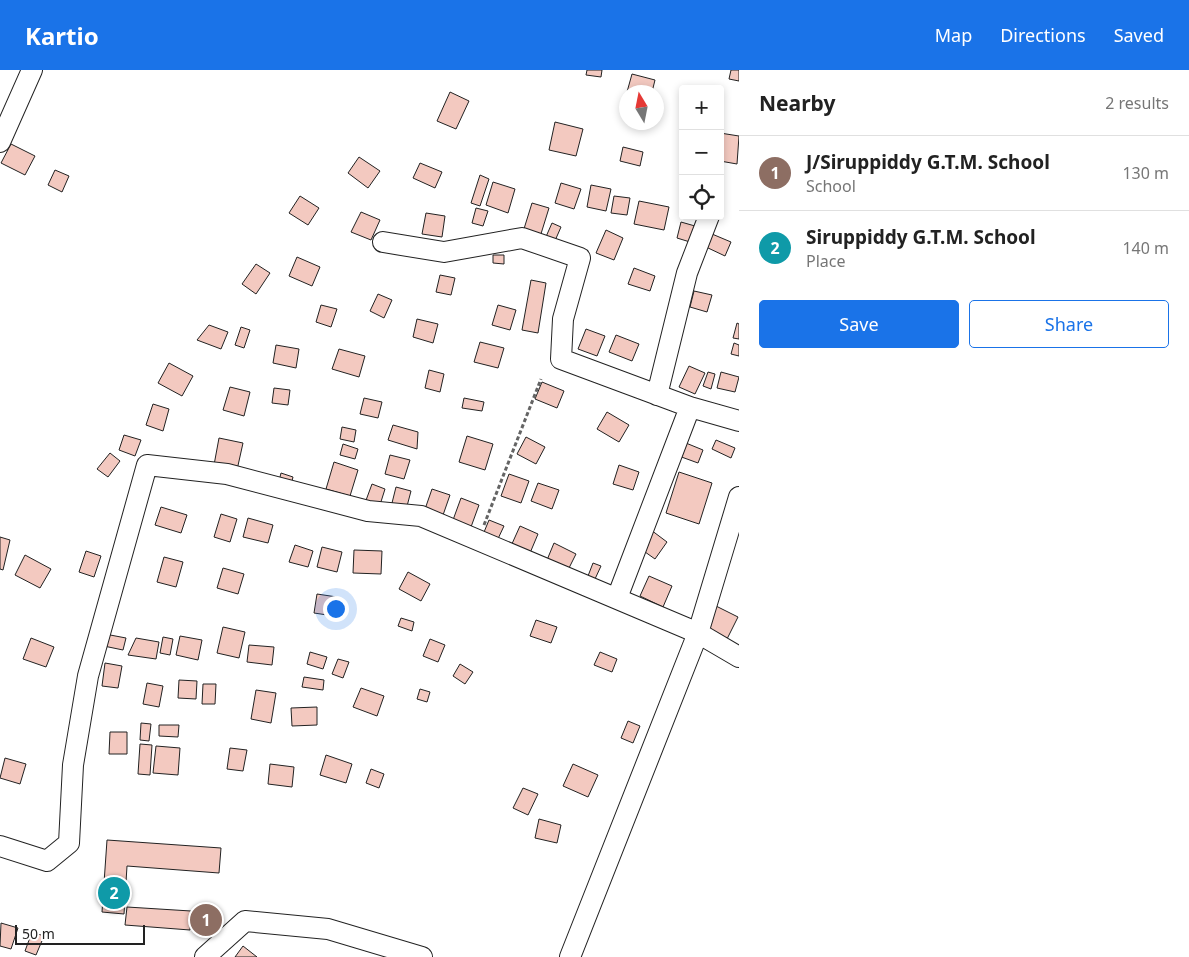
<!DOCTYPE html>
<meta charset="utf-8">
<style>
body{margin:0;font-family:"Noto Sans",sans-serif;background:#f6f6f6;color:#222}
.controls{position:absolute;right:15px;top:15px;display:grid;overflow:hidden;border-radius:5px;box-shadow:0 2px 8px #0003}
.controls button{width:45px;height:45px;display:grid;place-items:center;padding:0;border:0;border-bottom:1px solid #e0e0e0;background:#fff;color:#222;font:25px sans-serif}
.compass{position:absolute;left:619px;top:15px;width:45px;height:45px;border-radius:50%;background:#fff;box-shadow:0 2px 8px #0003;rotate:350deg}
.scale{position:absolute;left:15px;bottom:12px;width:130px;box-sizing:border-box;padding-left:5px;border:2px solid #222;border-top:0;font-size:14px;line-height:18px;white-space:nowrap;color:#222;-webkit-text-stroke:4px #fff;paint-order:stroke}
.you{position:absolute;left:335px;top:538px;width:18px;height:18px;margin:-12px;border:4px solid #fff;border-radius:50%;background:#1a73e8;box-shadow:0 0 0 8px #1a73e833}
.badge{display:grid;place-items:center;width:32px;height:32px;border-radius:50%;background:#1a73e8;color:#fff;font-size:16px;font-weight:700}
.pin{position:absolute;translate:-50% -50%;border:2px solid #fff;box-shadow:0 1px 5px #0006}
.list{margin:0;padding:0;list-style:none}
h2{display:flex;justify-content:space-between;align-items:center;height:65px;margin:0;padding:0 20px;font-size:21px}
h2 small{font-size:16px;font-weight:400;color:#767676}
.list li{display:grid;grid-template-columns:32px 1fr auto;gap:15px;align-items:center;box-sizing:border-box;height:75px;padding:0 20px;border-top:1px solid #e0e0e0}
.list b{display:block;font-size:19px;white-space:nowrap}
.list p{margin:0;font-size:16px;white-space:nowrap;color:#767676}
.list em{font-size:16px;font-style:normal;color:#767676}
.actions{display:flex;gap:10px;padding:15px 20px}
.actions a{flex:1;padding:11px 0;border:1px solid #1a73e8;border-radius:5px;text-align:center;font-size:18px;color:#1a73e8}
.actions .main{background:#1a73e8;color:#fff}
.icon{flex:none;width:28px;height:28px;fill:none;stroke:currentColor;stroke-width:2;stroke-linecap:round;stroke-linejoin:round}
.map{position:relative;flex:none;width:739px;height:887px;overflow:hidden}
header{display:flex;align-items:center;gap:30px;box-sizing:border-box;height:70px;padding:0 25px;background:#1a73e8;color:#fff}
header strong{font-size:24px}
nav{display:flex;gap:28px;margin-inline-start:auto;font-size:18px}
main{display:flex}
aside{flex:1;background:#fff}
.map>svg:first-child{display:block}
.building{fill:#f3c9c0;stroke:#222}
.lines{fill:none;stroke-linecap:round;stroke-linejoin:round}
.minor-casing{stroke:#222;stroke-width:22}
.path{stroke:#646464;stroke-width:3;stroke-dasharray:4 2.5;stroke-linecap:butt}
.minor{stroke:#fff;stroke-width:20}
</style>
<header>
<strong>Kartio</strong>
<nav><a>Map</a><a>Directions</a><a>Saved</a></nav>
</header>
<main>
<div class="map">
<svg width="739" height="887" viewBox="0 0 739 887">
<rect width="100%" height="100%" fill="#fff"/>
<path class="building" d="M 587,0 L 602,0 L 601,7 L 586,5 Z
M 731,0 L 739,0 L 739,11 L 729,9 Z
M 632,4 L 655,10 L 652,22 L 627,22 Z
M 450,22 L 469,31 L 456,59 L 437,51 Z
M 555,52 L 583,59 L 576,86 L 549,80 Z
M 720,63 L 739,66 L 737,94 L 720,91 Z
M 11,74 L 35,86 L 25,105 L 1,93 Z
M 623,77 L 643,82 L 640,96 L 620,91 Z
M 359,87 L 380,101 L 368,118 L 348,103 Z
M 420,93 L 442,102 L 435,118 L 413,108 Z
M 55,100 L 69,106 L 62,122 L 48,115 Z
M 480,105 L 489,109 L 480,136 L 471,133 Z
M 493,112 L 515,119 L 508,143 L 486,135 Z
M 561,113 L 581,119 L 574,139 L 555,133 Z
M 591,115 L 611,119 L 606,141 L 587,137 Z
M 300,126 L 319,138 L 308,155 L 289,143 Z
M 614,126 L 630,128 L 627,145 L 611,143 Z
M 639,131 L 669,137 L 664,160 L 634,154 Z
M 532,133 L 549,138 L 540,167 L 523,162 Z
M 476,138 L 488,141 L 483,156 L 472,153 Z
M 361,142 L 380,150 L 371,170 L 351,162 Z
M 426,143 L 445,146 L 442,167 L 422,164 Z
M 681,152 L 695,156 L 690,172 L 677,168 Z
M 552,153 L 561,157 L 554,173 L 545,169 Z
M 606,160 L 623,168 L 614,190 L 596,183 Z
M 712,164 L 731,172 L 725,186 L 706,177 Z
M 493,185 L 504,185 L 504,194 L 493,193 Z
M 297,187 L 320,197 L 312,216 L 289,206 Z
M 256,194 L 270,203 L 256,224 L 242,214 Z
M 634,198 L 655,206 L 650,221 L 628,214 Z
M 440,205 L 455,208 L 451,225 L 436,222 Z
M 531,210 L 546,213 L 538,263 L 522,260 Z
M 694,221 L 712,225 L 707,242 L 690,237 Z
M 378,224 L 392,230 L 384,248 L 370,241 Z
M 321,235 L 337,239 L 331,257 L 316,252 Z
M 498,235 L 516,240 L 510,260 L 492,255 Z
M 417,249 L 438,254 L 433,273 L 413,267 Z
M 737,253 L 739,254 L 739,269 L 733,268 Z
M 209,255 L 228,262 L 221,279 L 197,270 Z
M 241,257 L 250,260 L 244,278 L 235,275 Z
M 586,259 L 605,266 L 597,286 L 578,279 Z
M 616,265 L 639,274 L 632,291 L 609,282 Z
M 480,272 L 504,278 L 498,298 L 474,292 Z
M 734,273 L 739,275 L 739,286 L 731,284 Z
M 276,275 L 299,279 L 296,298 L 273,293 Z
M 339,279 L 365,286 L 359,307 L 332,299 Z
M 169,293 L 193,306 L 182,326 L 158,313 Z
M 689,296 L 705,303 L 695,324 L 679,317 Z
M 429,300 L 444,304 L 440,322 L 425,318 Z
M 708,302 L 715,304 L 711,319 L 703,316 Z
M 721,302 L 739,307 L 735,322 L 717,318 Z
M 542,312 L 564,321 L 557,338 L 535,329 Z
M 230,317 L 250,322 L 244,346 L 223,340 Z
M 274,318 L 290,320 L 288,335 L 272,333 Z
M 364,328 L 382,332 L 378,348 L 360,344 Z
M 464,328 L 484,332 L 482,341 L 462,338 Z
M 153,334 L 169,339 L 163,361 L 146,355 Z
M 607,342 L 629,355 L 619,372 L 597,359 Z
M 393,355 L 418,362 L 417,379 L 388,370 Z
M 342,357 L 356,360 L 354,372 L 340,369 Z
M 124,365 L 141,370 L 135,386 L 119,380 Z
M 467,366 L 493,374 L 485,400 L 459,392 Z
M 526,367 L 545,377 L 536,394 L 517,384 Z
M 219,368 L 243,373 L 237,400 L 214,395 Z
M 716,370 L 735,378 L 731,388 L 712,379 Z
M 681,371 L 703,380 L 698,393 L 676,385 Z
M 343,374 L 358,379 L 355,389 L 340,385 Z
M 110,383 L 120,391 L 108,407 L 97,399 Z
M 390,385 L 410,390 L 404,409 L 385,404 Z
M 334,392 L 358,400 L 350,426 L 326,419 Z
M 619,395 L 639,402 L 633,420 L 613,414 Z
M 679,402 L 712,413 L 699,454 L 666,443 Z
M 281,403 L 293,407 L 290,419 L 278,415 Z
M 509,404 L 529,411 L 521,433 L 501,426 Z
M 538,413 L 559,420 L 552,439 L 531,431 Z
M 372,414 L 385,419 L 379,438 L 365,433 Z
M 396,417 L 411,421 L 406,440 L 391,437 Z
M 432,419 L 450,425 L 442,448 L 424,442 Z
M 461,428 L 479,435 L 471,457 L 453,450 Z
M 161,437 L 187,445 L 181,463 L 155,455 Z
M 221,444 L 237,449 L 230,472 L 214,467 Z
M 248,448 L 273,455 L 268,473 L 243,467 Z
M 489,450 L 504,456 L 496,473 L 482,467 Z
M 520,456 L 538,464 L 530,483 L 511,476 Z
M 651,460 L 667,472 L 655,489 L 638,477 Z
M 0,467 L 10,470 L 3,500 L 0,499 Z
M 554,473 L 576,484 L 568,500 L 547,490 Z
M 295,475 L 313,481 L 308,497 L 289,492 Z
M 322,477 L 342,482 L 337,502 L 317,497 Z
M 354,480 L 382,481 L 381,504 L 353,503 Z
M 86,481 L 101,486 L 94,507 L 79,502 Z
M 25,485 L 51,499 L 40,518 L 15,505 Z
M 164,487 L 183,492 L 176,517 L 157,512 Z
M 593,493 L 601,496 L 595,509 L 588,506 Z
M 223,498 L 244,504 L 238,524 L 217,518 Z
M 408,502 L 430,514 L 421,531 L 399,519 Z
M 649,506 L 672,516 L 663,537 L 640,526 Z
M 317,524 L 337,527 L 334,546 L 314,543 Z
M 716,536 L 738,547 L 727,569 L 705,558 Z
M 401,548 L 414,552 L 412,561 L 398,556 Z
M 536,550 L 557,557 L 551,573 L 530,566 Z
M 223,557 L 245,562 L 239,588 L 217,583 Z
M 105,564 L 126,568 L 123,580 L 99,575 Z
M 180,566 L 202,570 L 198,590 L 176,585 Z
M 163,567 L 173,569 L 170,585 L 160,583 Z
M 31,568 L 54,577 L 46,597 L 23,589 Z
M 136,568 L 159,572 L 156,589 L 128,585 Z
M 430,569 L 445,575 L 438,592 L 423,586 Z
M 249,575 L 274,577 L 272,595 L 247,592 Z
M 310,582 L 327,587 L 323,599 L 307,594 Z
M 600,582 L 617,589 L 612,602 L 594,595 Z
M 338,589 L 349,592 L 343,608 L 332,604 Z
M 105,593 L 122,596 L 118,618 L 102,616 Z
M 460,594 L 473,602 L 465,614 L 453,606 Z
M 304,607 L 324,610 L 323,620 L 302,617 Z
M 179,610 L 197,611 L 196,629 L 178,628 Z
M 147,613 L 163,616 L 159,637 L 143,634 Z
M 203,614 L 216,614 L 215,634 L 202,634 Z
M 361,618 L 384,626 L 377,646 L 353,637 Z
M 420,619 L 430,622 L 427,632 L 417,629 Z
M 256,620 L 276,623 L 271,653 L 251,649 Z
M 317,637 L 317,655 L 292,656 L 291,638 Z
M 628,651 L 640,656 L 633,673 L 621,668 Z
M 141,653 L 151,654 L 149,671 L 140,670 Z
M 159,655 L 179,655 L 178,667 L 159,666 Z
M 110,662 L 127,662 L 127,684 L 109,684 Z
M 140,674 L 152,675 L 150,705 L 138,704 Z
M 156,676 L 180,678 L 178,705 L 153,703 Z
M 230,678 L 247,680 L 243,701 L 227,699 Z
M 326,685 L 352,694 L 346,713 L 320,705 Z
M 5,688 L 26,694 L 20,714 L 0,708 Z
M 270,694 L 294,697 L 292,717 L 268,714 Z
M 573,694 L 598,705 L 588,727 L 563,716 Z
M 371,699 L 384,704 L 379,718 L 366,713 Z
M 523,718 L 538,724 L 528,745 L 513,738 Z
M 539,749 L 561,755 L 557,773 L 535,768 Z
M 107,770 L 221,778 L 219,803 L 127,796 L 124,844 L 102,842 Z
M 127,837 L 191,841 L 190,860 L 125,855 Z
M 1,853 L 18,858 L 11,879 L 0,876 Z
M 32,862 L 44,866 L 36,885 L 25,881 Z
M 243,876 L 257,887 L 235,887 Z"/>
<g class="lines">
<g class="minor-casing">
<path id="minor" d="M 0,72 L 32,0
M 383,172 L 444,182 L 522,168 L 580,188 L 563,249 L 561,289 L 690,337 L 739,351
M 657,325 L 687,203 L 709,146
M 617,528 L 690,337
M 0,776 L 47,791 L 69,773 L 73,695 L 88,606 L 147,395 L 227,404 L 368,441 L 421,446 L 698,563 L 739,427
M 205,887 L 245,851 L 328,859 L 422,887
M 570,887 L 698,563 L 739,587"/>
</g>
<path class="path" d="M 484,455 L 541,309"/>
<use href="#minor" class="minor"/>
</g>
</svg>
<div class="controls">
<button>+</button>
<button>−</button>
<button><svg class="icon" aria-label="locate" viewBox="0 0 24 24"><circle cx="12" cy="12" r="6"/><path d="M12 2v4M12 18v4M2 12h4M18 12h4"/></svg></button>
</div>
<svg class="compass" viewBox="-18 -18 36 36"><path d="M0-13l5 13h-10z" fill="#e53935"/><path d="M0 13l5-13h-10z" fill="#767676"/></svg>
<div class="scale">50 m</div>
<div class="you"></div>
<div class="pin badge" style="left:206px;top:850px;background:#8d6e63">1</div>
<div class="pin badge" style="left:114px;top:823px;background:#0f9aa8">2</div>
</div>
<aside>
<h2>Nearby<small>2 results</small></h2>
<ul class="list">
<li><span class="badge" style="background:#8d6e63">1</span><div><b>J/Siruppiddy G.T.M. School</b><p>School</p></div><em>130 m</em></li>
<li><span class="badge" style="background:#0f9aa8">2</span><div><b>Siruppiddy G.T.M. School</b><p>Place</p></div><em>140 m</em></li>
</ul>
<div class="actions"><a class="main">Save</a><a>Share</a></div>
</aside>
</main>
